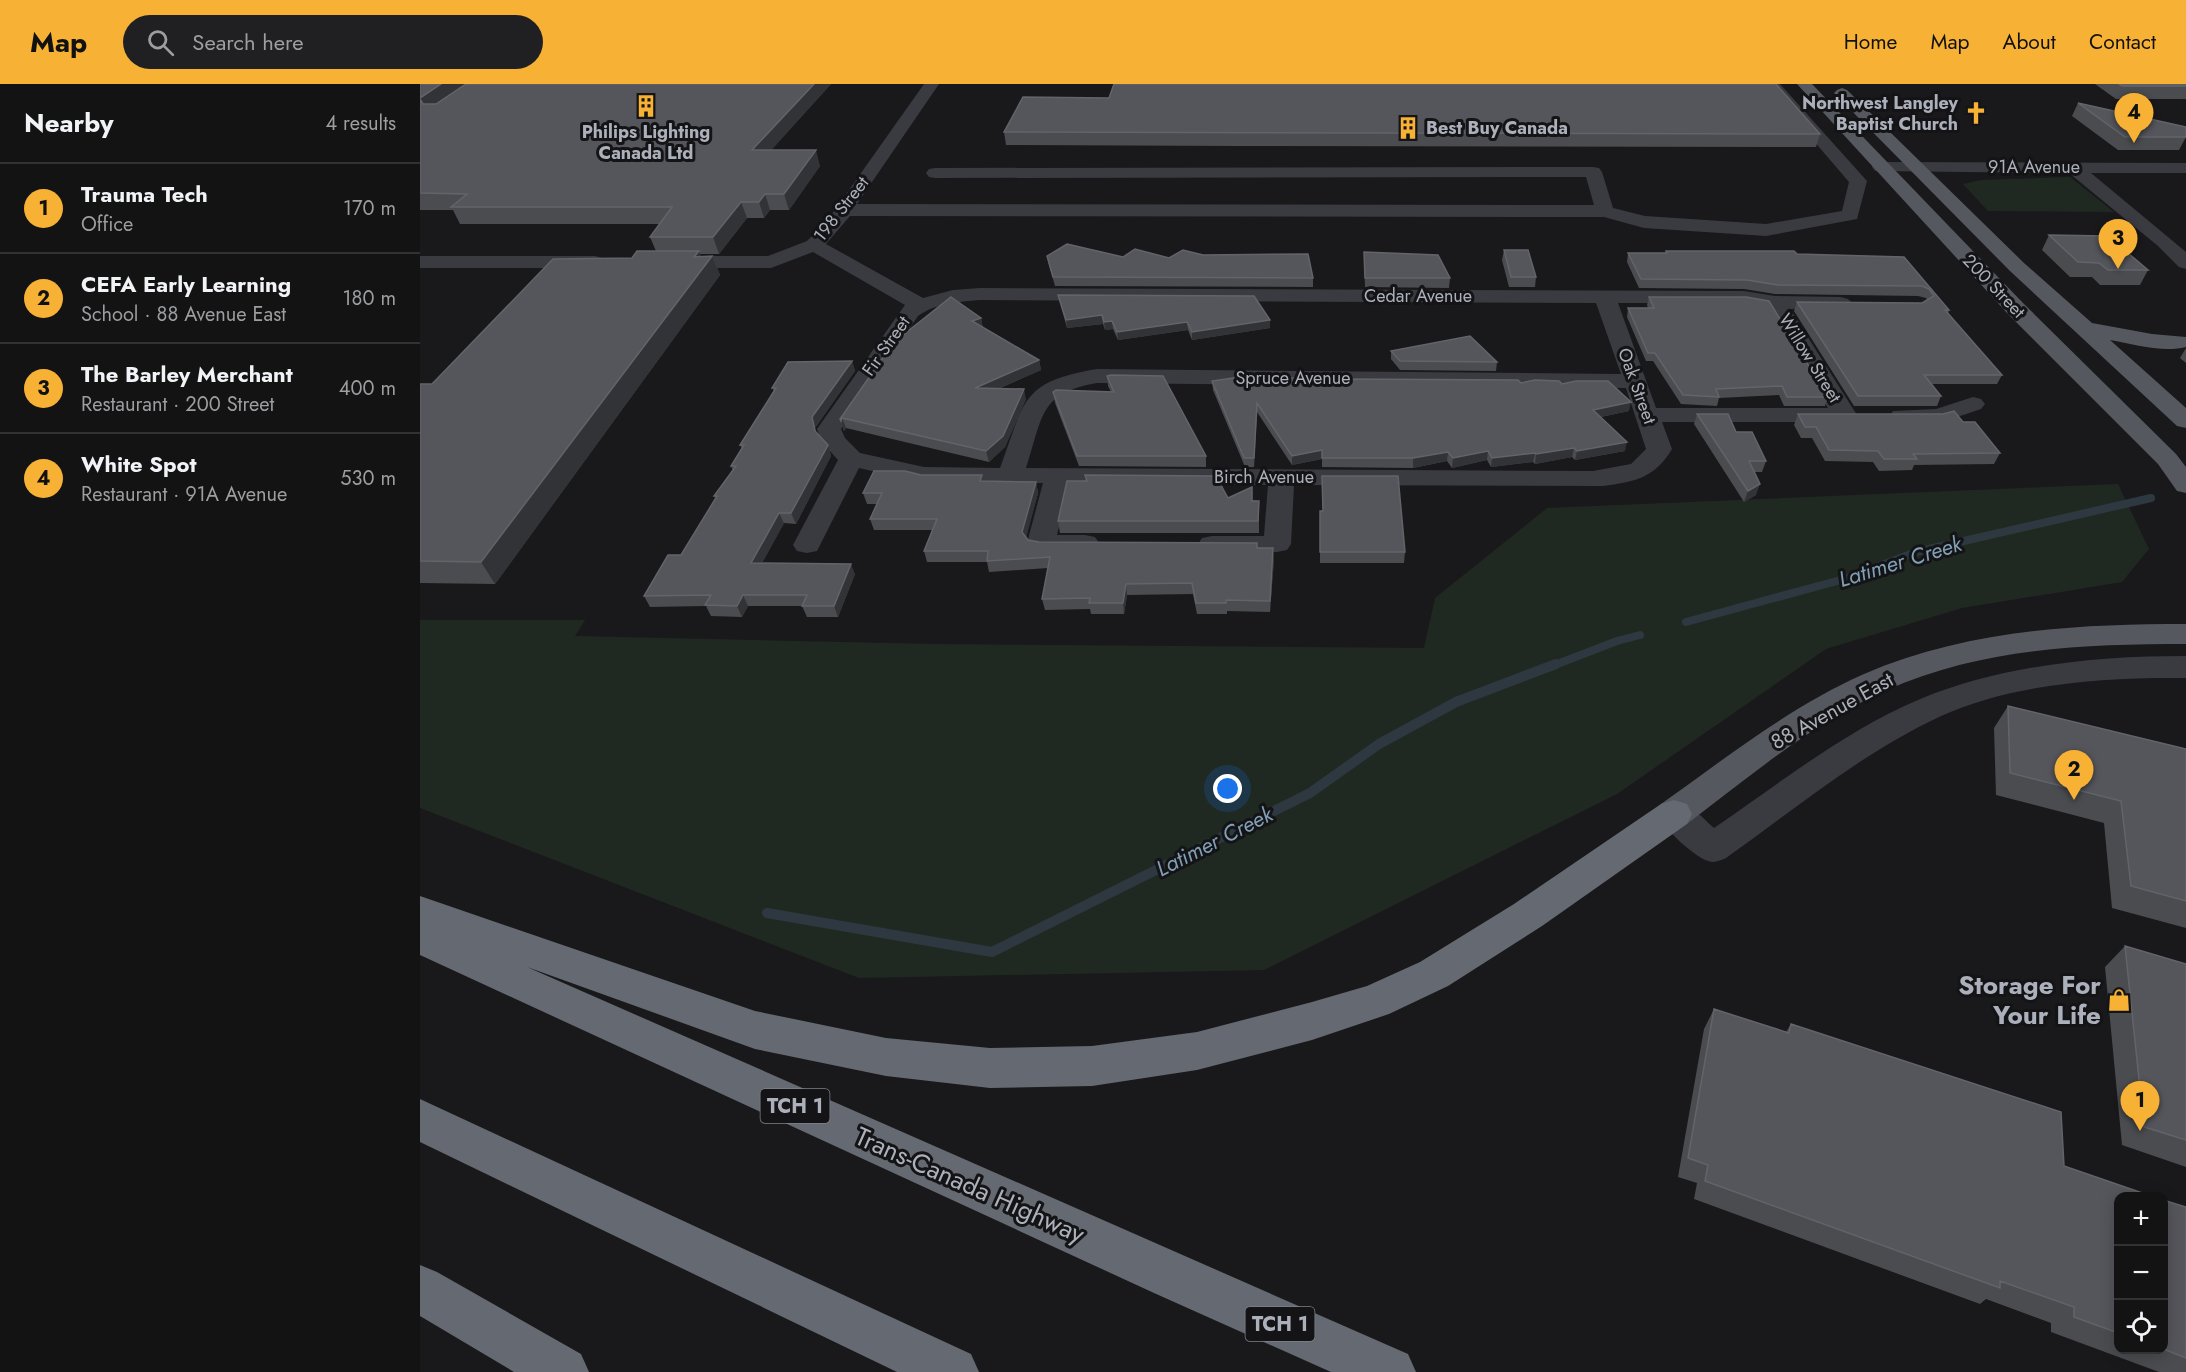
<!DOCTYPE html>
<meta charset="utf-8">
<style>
body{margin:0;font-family:Jost,sans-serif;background:#202022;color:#f1f3f6}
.controls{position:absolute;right:18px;bottom:18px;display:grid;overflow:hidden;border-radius:12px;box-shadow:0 3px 15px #0003}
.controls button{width:54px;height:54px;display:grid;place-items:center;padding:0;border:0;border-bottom:2px solid #323234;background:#131314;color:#f1f3f6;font:30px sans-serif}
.you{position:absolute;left:808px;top:705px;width:21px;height:21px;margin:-15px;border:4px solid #fff;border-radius:50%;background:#1a73e8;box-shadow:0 0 0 9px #1a73e833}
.badge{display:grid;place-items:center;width:39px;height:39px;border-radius:50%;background:#f7b134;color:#111;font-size:20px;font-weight:700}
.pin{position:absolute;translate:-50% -50px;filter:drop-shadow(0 2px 3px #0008)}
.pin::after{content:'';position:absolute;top:32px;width:21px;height:18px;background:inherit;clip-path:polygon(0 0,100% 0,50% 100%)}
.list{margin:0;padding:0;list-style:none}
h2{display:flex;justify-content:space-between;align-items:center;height:78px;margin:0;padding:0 24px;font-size:26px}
h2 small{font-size:20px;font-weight:400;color:#9d9ea0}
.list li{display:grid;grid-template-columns:39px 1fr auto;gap:18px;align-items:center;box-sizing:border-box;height:90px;padding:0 24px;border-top:2px solid #323234}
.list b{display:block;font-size:22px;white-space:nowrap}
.list p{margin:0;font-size:20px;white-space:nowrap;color:#9d9ea0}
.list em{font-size:20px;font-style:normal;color:#9d9ea0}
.icon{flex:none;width:33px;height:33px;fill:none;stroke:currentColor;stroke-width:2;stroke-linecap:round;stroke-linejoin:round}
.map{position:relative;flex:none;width:1766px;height:1288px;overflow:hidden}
header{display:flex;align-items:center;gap:36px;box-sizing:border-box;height:84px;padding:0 30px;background:#f7b134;color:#111}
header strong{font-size:28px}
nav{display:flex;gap:33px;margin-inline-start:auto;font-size:21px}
.search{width:420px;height:54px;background:#202022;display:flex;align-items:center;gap:15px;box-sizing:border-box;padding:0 21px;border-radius:33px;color:#9d9ea0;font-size:22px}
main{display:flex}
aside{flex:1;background:#131314}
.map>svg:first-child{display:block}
.green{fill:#202921}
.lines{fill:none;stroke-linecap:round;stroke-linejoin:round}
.stream-far1{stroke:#2e3840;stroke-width:8}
.stream{stroke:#2e3840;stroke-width:10}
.minor{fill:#393b40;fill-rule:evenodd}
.major{fill:#55585f;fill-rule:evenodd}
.highway{fill:#656971;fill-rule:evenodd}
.wall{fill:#4a4c50}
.shaded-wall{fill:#323336}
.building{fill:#55565c;stroke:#62646a;stroke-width:1.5}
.labels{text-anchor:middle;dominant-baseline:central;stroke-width:6;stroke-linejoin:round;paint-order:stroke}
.far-poi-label{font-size:18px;font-weight:bold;fill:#abb0bb;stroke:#141416;text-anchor:end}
.far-street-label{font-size:18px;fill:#abb0bb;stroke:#141416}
.shield{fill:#141416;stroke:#7e818a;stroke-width:1.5}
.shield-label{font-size:20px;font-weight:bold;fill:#abb0bb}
.street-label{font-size:21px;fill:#abb0bb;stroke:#141416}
.water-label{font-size:22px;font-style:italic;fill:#819fb6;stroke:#141416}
.near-poi-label{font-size:26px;font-weight:bold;fill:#abb0bb;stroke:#141416;text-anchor:end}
.near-street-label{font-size:26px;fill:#abb0bb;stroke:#141416}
</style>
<header>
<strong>Map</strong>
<div class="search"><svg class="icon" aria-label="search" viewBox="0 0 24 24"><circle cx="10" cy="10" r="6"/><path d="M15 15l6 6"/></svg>Search here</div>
<nav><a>Home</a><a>Map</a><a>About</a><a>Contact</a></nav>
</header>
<main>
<aside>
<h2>Nearby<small>4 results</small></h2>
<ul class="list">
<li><span class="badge">1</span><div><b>Trauma Tech</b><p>Office</p></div><em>170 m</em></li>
<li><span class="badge">2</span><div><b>CEFA Early Learning</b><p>School · 88 Avenue East</p></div><em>180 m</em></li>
<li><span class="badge">3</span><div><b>The Barley Merchant</b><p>Restaurant · 200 Street</p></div><em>400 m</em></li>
<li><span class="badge">4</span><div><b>White Spot</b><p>Restaurant · 91A Avenue</p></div><em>530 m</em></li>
</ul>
</aside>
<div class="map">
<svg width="1766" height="1288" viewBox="0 0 1766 1288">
<rect width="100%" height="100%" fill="#19191b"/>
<path class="green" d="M 1650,93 L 1694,128 L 1568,127 L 1543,100 L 1561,96 Z
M 1698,400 L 1729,465 L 1702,498 L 1542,524 L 1406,565 L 1197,710 L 844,886 L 439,894 L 0,724 L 0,536 L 165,536 L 155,552 L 514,560 L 1004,564 L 1015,514 L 1127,424 Z"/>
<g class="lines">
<path class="stream-far1" d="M 1266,538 L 1428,494 L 1496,468 L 1731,414
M 1132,582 L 1197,557 L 1220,551"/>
<path class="stream" d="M 347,829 L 572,868 L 890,709 L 959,660 L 1036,618 L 1136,580"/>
<path class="minor" d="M 504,0 L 519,0 L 437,120 L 1174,121 L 1166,93 L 515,94 L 509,93 L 506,89 L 509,85 L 515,84 L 1173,83 L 1179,84 L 1182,88 L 1193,124 L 1225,132 L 1346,140 L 1422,127 L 1429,98 L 1345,0 L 1360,0 L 1447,97 L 1437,135 L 1346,152 L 1224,144 L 1184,133 L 430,132 L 406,160 L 503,214 L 533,206 L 560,204 L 1324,207 L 1355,212 L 1421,213 L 1428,215 L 1432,219 L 1428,223 L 1370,225 L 1437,331 L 1434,336 L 1425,338 L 1242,338 L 1252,365 C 1235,394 1214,398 1183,402 L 874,401 L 871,460 L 867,466 L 857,468 L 792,468 L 782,466 L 778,460 L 782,454 L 792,452 L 844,452 L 848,401 L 649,400 L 637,451 L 665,451 L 675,453 L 679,459 L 675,465 C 656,470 630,470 611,465 L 607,459 L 623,399 L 504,399 L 439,384 L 397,467 L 387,469 L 377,467 L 373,461 L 418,376 L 401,357 L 397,345 L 485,221 L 393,168 L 351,184 L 251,184 L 244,182 L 241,178 L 244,174 L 251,172 L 348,172 L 387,157 L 407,137 ZM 560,216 L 1176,219 L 1201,290 L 677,285 C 600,298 605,317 580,384 L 504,383 L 440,369 L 425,354 L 421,345 L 498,232 C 516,219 538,218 560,216 ZM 1198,219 L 1324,219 L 1348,223 L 1408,324 L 1236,324 ZM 677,299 L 1206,304 L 1226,365 L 1211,380 L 1173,387 L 606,384 C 623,334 618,309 677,299 Z
M 1461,78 L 1766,79 L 1766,89 L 1671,89 L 1766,168 L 1766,185 L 1759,183 L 1738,162 L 1649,89 L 1455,87 L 1452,83 L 1455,79 Z
M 0,172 L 175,172 L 182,174 L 185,178 L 182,182 L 175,184 L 0,184 Z
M 1553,313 L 1561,315 L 1565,320 L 1561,325 C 1532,335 1504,345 1473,337 L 1470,332 L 1473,327 L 1516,325 Z
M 1766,572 L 1766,594 C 1687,593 1592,599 1519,633 C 1442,669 1375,725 1306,774 C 1302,776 1296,778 1292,778 C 1276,776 1243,743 1236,730 L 1241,720 C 1266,712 1277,729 1294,744 C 1360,699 1425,647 1498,616 C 1581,581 1677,572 1766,572 Z"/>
<path class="major" d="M 1377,0 L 1392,0 L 1604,220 L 1756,370 L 1766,383 L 1766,409 L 1757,407 L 1738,380 L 1588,230 Z
M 1422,4 L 1427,6 L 1604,179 L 1672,239 L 1732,250 L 1766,253 L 1766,263 C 1742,269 1714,260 1690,256 L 1766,324 L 1766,344 L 1757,342 L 1590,187 L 1417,12 L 1414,9 L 1417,6 Z
M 1766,540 L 1766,560 C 1665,560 1561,564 1467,606 C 1394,638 1330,692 1267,740 L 1254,744 L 1241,740 L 1236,730 L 1241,720 C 1306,674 1371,622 1444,590 C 1546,546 1657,540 1766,540 Z"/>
<path class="highway" d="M 1254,716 L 1267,720 L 1272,730 L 1267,740 L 1122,842 L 1028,902 L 969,930 L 892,956 L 777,986 L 672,1002 L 570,1004 L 466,992 L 335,965 L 107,883 L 988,1270 L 996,1288 L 911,1288 L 734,1209 L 0,871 L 0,812 L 335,927 L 466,954 L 570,964 L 672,962 L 777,948 L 892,918 L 947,902 L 1000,878 L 1094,820 L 1241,720 Z
M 0,1015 L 551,1270 L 559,1288 L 477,1288 L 0,1058 Z
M 0,1181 L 17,1188 L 161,1270 L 169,1288 L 94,1288 L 0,1232 Z"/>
</g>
<path class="wall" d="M 0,0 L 411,0 L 351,66 L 400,82 L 369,126 L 350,126 L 344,134 L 327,134 L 299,170 L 280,170 L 281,173 L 292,172 L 300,191 L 75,500 L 0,499 L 0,300 L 12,300 L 212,174 L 236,167 L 230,153 L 240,140 L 40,140 L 33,126 L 0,126 Z
M 1675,0 L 1766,0 L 1766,15 L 1696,15 Z
M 1658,19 L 1766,53 L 1759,66 L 1698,66 L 1652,32 Z
M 584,48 L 1400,50 L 1396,63 L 819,62 L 586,61 Z
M 1629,151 L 1728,186 L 1720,201 L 1680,201 L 1672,193 L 1650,193 L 1622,166 Z
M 1084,166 L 1116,193 L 1115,203 L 1089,203 L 1082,176 Z
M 1246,167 L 1484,173 L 1529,226 L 1528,230 L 1582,291 L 1577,300 L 1512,300 L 1521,312 L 1517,322 L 1434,322 L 1374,227 L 1377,218 L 1502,219 L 1507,216 L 1506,214 L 1498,212 L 1355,210 L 1324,205 L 1219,204 L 1207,178 L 1208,169 L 1245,169 Z
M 944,168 L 1030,194 L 1029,204 L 945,203 Z
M 783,171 L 893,194 L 893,203 L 635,202 L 629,181 L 627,172 L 749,174 Z
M 638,211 L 850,236 L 850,244 L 772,256 L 768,246 L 698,256 L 693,245 L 685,246 L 683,240 L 647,244 L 640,219 Z
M 1229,213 L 1408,313 L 1405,322 L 1364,322 L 1359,311 L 1299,314 L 1297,322 L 1261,320 L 1233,277 L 1226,277 L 1207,233 L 1208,224 L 1228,224 L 1227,221 Z
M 561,234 L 563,244 L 619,276 L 621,286 L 578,305 L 606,315 L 585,363 L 569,378 L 426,344 L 424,347 L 420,335 Z
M 1766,264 L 1766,279 L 1760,274 Z
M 971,267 L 1077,278 L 1076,287 L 980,286 L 971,275 Z
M 432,277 L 435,287 L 395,344 L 396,349 L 408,361 L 411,372 L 376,440 L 364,439 L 342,479 L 435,490 L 418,533 L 387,533 L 382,522 L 328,522 L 322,533 L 291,532 L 286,522 L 230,523 L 224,512 L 261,471 L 296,414 L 294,412 L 313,387 L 311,382 L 322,365 L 320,361 L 354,307 L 352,304 Z
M 687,292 L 786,372 L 786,383 L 659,382 L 635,319 L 633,308 L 691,308 L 688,302 Z
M 909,296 L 1142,300 L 1209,327 L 1181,333 L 1205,367 L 1155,376 L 1152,373 L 1115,380 L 1113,378 L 1071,383 L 1067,376 L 1032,384 L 1027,377 L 993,384 L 902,383 L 902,375 L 872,381 L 837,328 L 834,383 L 825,383 L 793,306 L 792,297 Z
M 1277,330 L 1316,348 L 1346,377 L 1342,388 L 1334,388 L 1336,411 L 1324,418 L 1274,340 Z
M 1378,330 L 1543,338 L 1580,369 L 1574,380 L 1494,381 L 1492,386 L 1459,387 L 1453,378 L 1405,377 L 1392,354 L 1381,354 L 1374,341 Z
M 501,391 L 564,397 L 616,398 L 618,409 L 606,453 L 608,456 L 619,458 L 838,464 L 854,475 L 850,528 L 807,527 L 807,530 L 777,530 L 773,510 L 707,511 L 704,530 L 671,530 L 670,525 L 625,526 L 622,515 L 628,484 L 569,488 L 567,478 L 507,478 L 504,467 L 512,446 L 454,446 L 450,435 L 457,420 L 447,420 L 443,409 Z
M 665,391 L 808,414 L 839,417 L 839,449 L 640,449 L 638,437 L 666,397 Z
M 900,427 L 985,468 L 984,479 L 900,479 Z
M 1588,622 L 1766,665 L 1766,844 L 1692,824 L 1684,739 L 1576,711 L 1574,644 Z
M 1705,862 L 1766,880 L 1766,1083 L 1702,1061 L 1685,883 Z
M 1294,925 L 1366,948 L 1371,940 L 1644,1082 L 1698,1113 L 1698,1266 L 1743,1266 L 1766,1123 L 1766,1288 L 1739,1288 L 1631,1248 L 1631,1239 L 1566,1215 L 1560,1220 L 1274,1115 L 1277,1099 L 1258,1093 L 1284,945 Z"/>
<path class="shaded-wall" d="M 21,0 L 49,0 L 7,29 L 0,14 Z
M 394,0 L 411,0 L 337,82 L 332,66 Z
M 396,66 L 400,82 L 369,126 L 364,110 Z
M 345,110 L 350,126 L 344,134 L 339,118 Z
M 321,118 L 327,134 L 299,170 L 293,153 Z
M 279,167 L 285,183 L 292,172 L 300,191 L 75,500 L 61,478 Z
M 682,231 L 683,240 L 647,244 L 646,236 Z
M 561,234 L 563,244 L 552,237 Z
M 850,236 L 850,244 L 772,256 L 772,248 Z
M 692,237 L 693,245 L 685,246 L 684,238 Z
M 767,238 L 768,246 L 698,256 L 697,248 Z
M 619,276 L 621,286 L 557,314 L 555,304 Z
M 432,277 L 435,287 L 395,344 L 399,358 L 392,333 Z
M 604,305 L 606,315 L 585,363 L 569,378 L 566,367 Z
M 1211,318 L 1209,327 L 1171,335 L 1173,326 Z
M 837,319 L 837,328 L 834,383 L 834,374 Z
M 422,334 L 426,344 L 424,347 L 421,337 Z
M 1207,358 L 1205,367 L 1155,376 L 1157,367 Z
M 408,361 L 411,372 L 376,440 L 371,429 Z
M 1154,364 L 1152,373 L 1115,380 L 1116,370 Z
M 902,366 L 902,375 L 872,381 L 872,372 Z
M 1068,367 L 1067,376 L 1032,384 L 1033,374 Z
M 1028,368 L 1027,377 L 993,384 L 993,374 Z
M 1115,369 L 1113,378 L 1071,383 L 1072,374 Z
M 616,398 L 618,409 L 605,458 L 602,448 Z
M 1340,400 L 1336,411 L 1324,418 L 1328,407 Z
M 359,429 L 364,439 L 336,490 L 331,479 Z
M 853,464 L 854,475 L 850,528 L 850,517 Z
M 431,480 L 435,490 L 418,533 L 414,522 Z
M 706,500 L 707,511 L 704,530 L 703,519 Z
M 323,511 L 328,522 L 322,533 L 317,522 Z"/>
<path class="building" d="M 0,0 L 21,0 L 0,14 Z
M 46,0 L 394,0 L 332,66 L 396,66 L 364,110 L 345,110 L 339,118 L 321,118 L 293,153 L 230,153 L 252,123 L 31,123 L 47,110 L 0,109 L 0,15 L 3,20 L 16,20 Z
M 694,0 L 1356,0 L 1400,50 L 584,48 L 603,13 L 689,14 Z
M 1699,0 L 1766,0 L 1766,2 L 1702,2 Z
M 1658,19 L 1766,43 L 1766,53 L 1705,53 Z
M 1629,151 L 1688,152 L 1728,186 L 1688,186 L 1679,179 L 1658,178 Z
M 647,160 L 703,173 L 715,165 L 749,174 L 763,166 L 783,171 L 888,170 L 893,194 L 633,193 L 627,172 Z
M 1084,166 L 1108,166 L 1116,193 L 1091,193 Z
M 217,167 L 279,167 L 274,173 L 292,172 L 61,478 L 0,477 L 0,300 L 12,300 L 133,175 L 212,174 Z
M 1246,167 L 1374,167 L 1377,170 L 1484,173 L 1529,226 L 1525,226 L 1582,291 L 1504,291 L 1521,312 L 1438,312 L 1377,218 L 1502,219 L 1514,212 L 1509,205 L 1502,202 L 1358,201 L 1327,196 L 1221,195 L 1208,169 L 1247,169 Z
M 944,168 L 1018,171 L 1030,194 L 945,194 Z
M 638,211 L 834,212 L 850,236 L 772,248 L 767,238 L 697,248 L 692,237 L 684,238 L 682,231 L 646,236 Z
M 531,213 L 561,234 L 552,237 L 619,276 L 555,304 L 604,305 L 583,352 L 566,367 L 422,334 L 421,337 L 420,335 L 473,259 Z
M 1229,213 L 1326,213 L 1349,217 L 1408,313 L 1367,313 L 1362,302 L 1296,305 L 1299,313 L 1263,311 L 1235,269 L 1228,269 L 1208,224 L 1234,224 Z
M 1050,252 L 1077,278 L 980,277 L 971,267 Z
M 432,277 L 392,333 L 395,347 L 408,361 L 371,429 L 359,429 L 331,479 L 431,480 L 414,522 L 382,522 L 387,511 L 323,511 L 317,522 L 285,521 L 291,511 L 224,512 L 248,471 L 261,471 L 297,412 L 294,412 L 316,382 L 311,382 L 324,361 L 320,361 L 356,304 L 352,304 L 368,278 Z
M 691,291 L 743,292 L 786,372 L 657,372 L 633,308 L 636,306 L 694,308 L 687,292 Z
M 813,294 L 907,294 L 909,296 L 919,295 L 1098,296 L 1101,299 L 1115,296 L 1139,297 L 1142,300 L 1156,297 L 1188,297 L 1211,318 L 1173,326 L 1207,358 L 1157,367 L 1154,364 L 1116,370 L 1115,369 L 1072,374 L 1068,367 L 1033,374 L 1028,368 L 993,374 L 902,374 L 902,366 L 872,372 L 837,319 L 834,374 L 824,374 L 792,297 Z
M 1534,327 L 1543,338 L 1555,338 L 1580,369 L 1493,370 L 1497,375 L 1464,375 L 1458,367 L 1409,366 L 1396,343 L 1385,343 L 1378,330 L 1523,330 Z
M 1277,330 L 1308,330 L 1316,348 L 1332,348 L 1346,377 L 1329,377 L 1340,400 L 1328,407 Z
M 454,387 L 485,387 L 501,391 L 562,391 L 560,397 L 616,398 L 602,448 L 608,456 L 619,458 L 837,459 L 837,464 L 853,464 L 850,517 L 806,516 L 806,519 L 776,519 L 772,499 L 706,500 L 703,519 L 669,519 L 670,514 L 622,515 L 630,473 L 567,477 L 568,467 L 504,467 L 517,435 L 450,435 L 462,409 L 443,409 Z
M 665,391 L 796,392 L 808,414 L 832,403 L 832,417 L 839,417 L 838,437 L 638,437 L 647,397 L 667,397 Z
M 902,392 L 978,392 L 985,468 L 900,468 L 900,427 L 903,427 Z
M 1588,622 L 1766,665 L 1766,817 L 1711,802 L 1701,717 L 1590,689 Z
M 1705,862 L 1766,880 L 1766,1056 L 1724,1043 Z
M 1294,925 L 1369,949 L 1371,940 L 1641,1028 L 1644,1082 L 1734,1113 L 1698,1113 L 1698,1249 L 1654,1233 L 1654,1223 L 1580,1197 L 1580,1204 L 1285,1097 L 1288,1081 L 1268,1074 Z
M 1743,1116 L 1766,1123 L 1766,1274 L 1743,1265 Z"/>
<defs>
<g id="building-bare" transform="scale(1.8)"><path d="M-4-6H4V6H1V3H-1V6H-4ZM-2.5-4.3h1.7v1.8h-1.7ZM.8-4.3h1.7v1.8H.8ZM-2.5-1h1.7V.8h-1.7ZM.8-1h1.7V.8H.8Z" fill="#f7b134" stroke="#141416" stroke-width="2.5" paint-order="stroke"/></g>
<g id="church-bare" transform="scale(1.8)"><path d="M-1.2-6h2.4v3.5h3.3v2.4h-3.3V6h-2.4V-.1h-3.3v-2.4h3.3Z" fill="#f7b134" stroke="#141416" stroke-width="2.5" paint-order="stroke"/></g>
<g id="shop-bare" transform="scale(1.8)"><path d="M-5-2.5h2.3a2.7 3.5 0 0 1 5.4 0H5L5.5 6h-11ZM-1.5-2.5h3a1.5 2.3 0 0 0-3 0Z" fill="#f7b134" stroke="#141416" stroke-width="2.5" paint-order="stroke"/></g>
</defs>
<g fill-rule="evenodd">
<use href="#building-bare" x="226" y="22"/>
<use href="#church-bare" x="1556" y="29"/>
<use href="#building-bare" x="988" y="44"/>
<use href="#shop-bare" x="1699" y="916"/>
</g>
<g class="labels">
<g class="far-poi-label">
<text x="1538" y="19">Northwest Langley<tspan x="1538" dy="21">Baptist Church</tspan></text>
<text x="1006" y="44" text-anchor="start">Best Buy Canada</text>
<text x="226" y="48" text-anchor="middle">Philips Lighting<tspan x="226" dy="21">Canada Ltd</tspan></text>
</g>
<g class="far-street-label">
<text x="1614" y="83">91A Avenue</text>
<text transform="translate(421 125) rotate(-52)">198 Street</text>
<text transform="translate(1574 202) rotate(46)">200 Street</text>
<text x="998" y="212">Cedar Avenue</text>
<text transform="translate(466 262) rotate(-55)">Fir Street</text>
<text transform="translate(1390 274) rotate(58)">Willow Street</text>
<text x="873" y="294">Spruce Avenue</text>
<text transform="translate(1217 302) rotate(70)">Oak Street</text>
<text x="844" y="393">Birch Avenue</text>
</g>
<g class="shield">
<rect x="340.5" y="1005" width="69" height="34" rx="4.5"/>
<rect x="825.5" y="1223" width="69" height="34" rx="4.5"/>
</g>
<g class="shield-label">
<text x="375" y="1022">TCH 1</text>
<text x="860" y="1240">TCH 1</text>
</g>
<g class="street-label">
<text transform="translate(1412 627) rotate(-29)">88 Avenue East</text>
</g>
<g class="water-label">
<text transform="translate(1480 477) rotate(-17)">Latimer Creek</text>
<text transform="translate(794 757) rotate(-27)">Latimer Creek</text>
</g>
<g class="near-poi-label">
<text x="1681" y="901">Storage For<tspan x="1681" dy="30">Your Life</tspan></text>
</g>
<g class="near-street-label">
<text transform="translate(550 1101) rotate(24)">Trans-Canada Highway</text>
</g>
</g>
</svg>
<div class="controls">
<button>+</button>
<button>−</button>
<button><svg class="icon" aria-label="locate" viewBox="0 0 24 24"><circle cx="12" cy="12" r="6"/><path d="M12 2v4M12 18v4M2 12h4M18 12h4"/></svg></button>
</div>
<div class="you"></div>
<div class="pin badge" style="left:1720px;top:1047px">1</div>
<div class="pin badge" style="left:1654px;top:716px">2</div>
<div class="pin badge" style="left:1698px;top:185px">3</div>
<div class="pin badge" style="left:1714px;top:59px">4</div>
</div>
</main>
